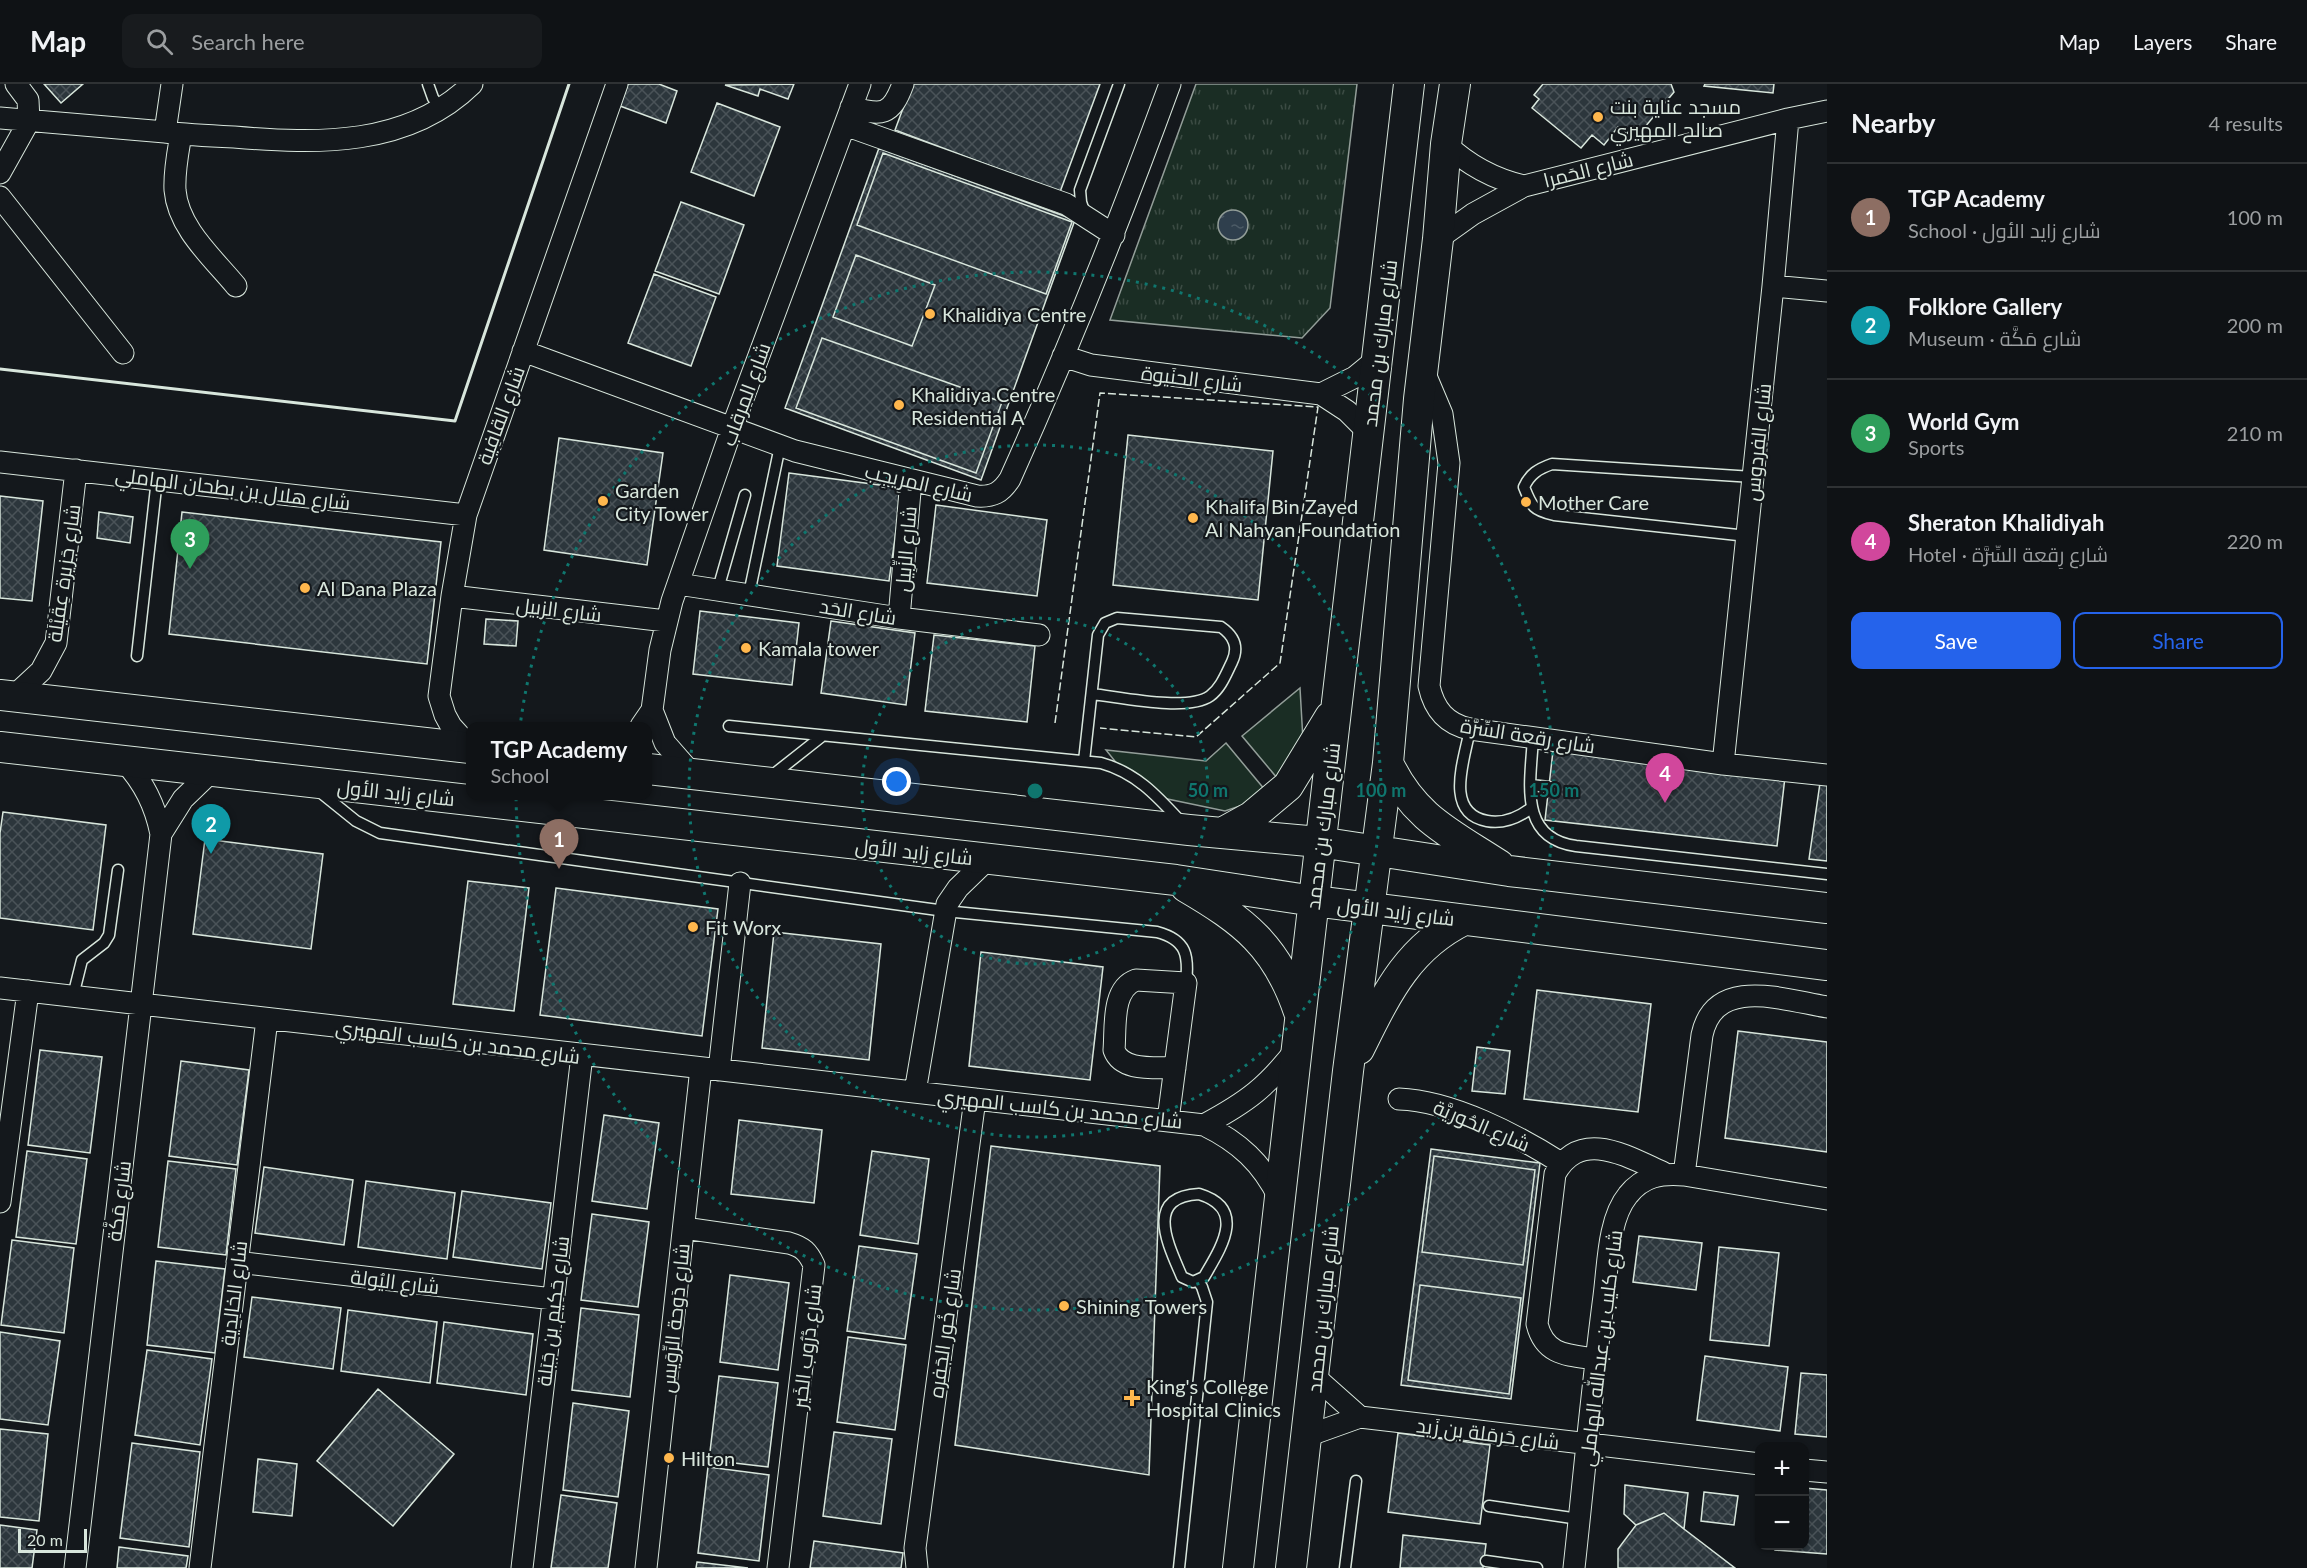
<!DOCTYPE html>
<meta charset="utf-8">
<style>
body{margin:0;font-family:Lato,Cairo,sans-serif;background:#181b1e;color:#f1f3f6}
.controls{position:absolute;right:18px;bottom:18px;display:grid;overflow:hidden;border-radius:12px;box-shadow:0 2px 4px #0004}
.controls button{width:54px;height:54px;display:grid;place-items:center;padding:0;border:0;border-bottom:2px solid #2f3234;background:#0f1215;color:#f1f3f6;font:30px sans-serif}
.scale{position:absolute;left:18px;bottom:15px;width:69px;box-sizing:border-box;padding-left:6px;border:3px solid #d8e6dc;border-top:0;font-size:16px;line-height:21px;white-space:nowrap;color:#d8e6dc;-webkit-text-stroke:4px #14181c;paint-order:stroke}
.you{position:absolute;left:897px;top:698px;width:21px;height:21px;margin:-15px;border:4px solid #fff;border-radius:50%;background:#1a73e8;box-shadow:0 0 0 9px #1a73e833}
.badge{display:grid;place-items:center;width:39px;height:39px;border-radius:50%;background:#2563eb;color:#fff;font-size:20px;font-weight:700}
.pin{position:absolute;translate:-50% -50px;filter:drop-shadow(0 2px 3px #0008)}
.pin::after{content:'';position:absolute;top:32px;width:21px;height:18px;background:inherit;clip-path:polygon(0 0,100% 0,50% 100%)}
.popup{position:absolute;left:466px;top:638px;width:186px;height:78px;box-sizing:border-box;display:grid;place-content:center;border-radius:12px;background:#0f1215;filter:drop-shadow(0 2px 4px #0005);font-size:20px;white-space:nowrap;color:#9b9ea0}
.popup b{font-size:22px;color:#f1f3f6}
.popup::after{content:'';position:absolute;left:50%;top:100%;margin-left:-12px;border:12px solid transparent;border-top-color:#0f1215}
.list{margin:0;padding:0;list-style:none}
h2{display:flex;justify-content:space-between;align-items:center;height:78px;margin:0;padding:0 24px;font-size:26px}
h2 small{font-size:20px;font-weight:400;color:#9b9ea0}
.list li{display:grid;grid-template-columns:39px 1fr auto;gap:18px;align-items:center;box-sizing:border-box;height:108px;padding:0 24px;border-top:2px solid #2f3234}
.list b{display:block;font-size:22px;white-space:nowrap}
.list p{margin:0;font-size:20px;white-space:nowrap;color:#9b9ea0}
.list em{font-size:20px;font-style:normal;color:#9b9ea0}
.actions{display:flex;gap:12px;padding:18px 24px}
.actions a{flex:1;padding:14px 0;border:2px solid #2563eb;border-radius:12px;text-align:center;font-size:21px;color:#2563eb}
.actions .main{background:#2563eb;color:#fff}
.icon{flex:none;width:33px;height:33px;fill:none;stroke:currentColor;stroke-width:2;stroke-linecap:round;stroke-linejoin:round}
.map{position:relative;flex:none;width:1827px;height:1484px;overflow:hidden}
header{display:flex;align-items:center;gap:36px;box-sizing:border-box;height:84px;padding:0 30px;background:#0f1215;border-bottom:2px solid #2f3234}
header strong{font-size:28px}
nav{display:flex;gap:33px;margin-inline-start:auto;font-size:21px}
.search{width:420px;height:54px;background:#181b1e;display:flex;align-items:center;gap:15px;box-sizing:border-box;padding:0 21px;border-radius:12px;color:#9b9ea0;font-size:22px}
main{display:flex}
aside{flex:1;background:#0f1215}
.map>svg:first-child{display:block}
.grass{fill:#1a2d24;stroke:#939e99;stroke-width:1.5}
.park{fill:url(#park-tufts);stroke:#939e99;stroke-width:1.5}
.water{fill:url(#water-ripples);stroke:#939e99;stroke-width:1.5}
.building{fill:url(#building-cross-hatch);stroke:#d8e6dc;stroke-width:1.5}
.lines{fill:none;stroke-linecap:round;stroke-linejoin:round}
.service-casing{stroke:#d8e6dc;stroke-width:13}
.minor-casing{stroke:#d8e6dc;stroke-width:23}
.secondary-casing{stroke:#d8e6dc;stroke-width:32}
.service{stroke:#14181c;stroke-width:10}
.minor{stroke:#14181c;stroke-width:21}
.secondary{stroke:#14181c;stroke-width:30}
.fence{stroke:#d8e6dc;stroke-width:1.5;stroke-dasharray:8 3;stroke-linecap:butt}
.wall{stroke:#d8e6dc;stroke-width:3}
.ring{fill:none;stroke:#0f766e;stroke-width:3;stroke-dasharray:3 6}
.poi-dot{fill:#ffb74d;stroke:#14181c;stroke-width:2}
.labels{text-anchor:middle;dominant-baseline:central;stroke-width:4.5;stroke-linejoin:round;paint-order:stroke}
.poi-label{font-size:20px;fill:#d8e6dc;stroke:#14181c;text-anchor:start}
.street-label{font-size:20px;fill:#d8e6dc;stroke:#14181c}
.centre{fill:#0f766e;stroke:#14181c;stroke-width:3}
.ring-label{font-size:18px;text-anchor:middle;font-weight:bold;fill:#0f766e;stroke:#14181c;stroke-width:4.5;stroke-linejoin:round;paint-order:stroke}
</style>
<header>
<strong>Map</strong>
<div class="search"><svg class="icon" aria-label="search" viewBox="0 0 24 24"><circle cx="10" cy="10" r="6"/><path d="M15 15l6 6"/></svg>Search here</div>
<nav><a>Map</a><a>Layers</a><a>Share</a></nav>
</header>
<main>
<div class="map">
<svg width="1827" height="1484" viewBox="0 0 1827 1484">
<defs>
<pattern id="park-tufts" width="24" height="20" patternUnits="userSpaceOnUse" patternTransform="scale(1.5)"><rect width="24" height="20" fill="#1a2d24"/><path d="M3 7l-1-3M5 7V3M7 7l1-3M15 17l-1-3M17 17v-4M19 17l1-3" fill="none" stroke="#3b4b43"/></pattern>
<pattern id="water-ripples" width="26" height="14" patternUnits="userSpaceOnUse" patternTransform="scale(1.5)"><rect width="26" height="14" fill="#2f3f4d"/><path d="M2 4q2-2 4 0t4 0M15 11q2-2 4 0t4 0" fill="none" stroke="#4c5b66"/></pattern>
<pattern id="building-cross-hatch" width="8" height="8" patternUnits="userSpaceOnUse" patternTransform="scale(1.5)"><rect width="8" height="8" fill="#2c363c"/><path d="M0 0l8 8M0 8l8-8" fill="none" stroke="#4a5358"/></pattern>
</defs>
<rect width="100%" height="100%" fill="#14181c"/>
<path class="grass" d="M 1300,604 L 1303,656 L 1283,701 L 1242,652 Z
M 1226,659 L 1270,712 L 1225,727 L 1158,713 L 1118,681 L 1106,666 L 1206,677 Z"/>
<path class="park" d="M 1196,0 L 1357,0 L 1330,224 L 1302,254 L 1110,236 Z"/>
<path class="water" d="M1218 141a15 15 0 1 1 30 0a15 15 0 1 1-30 0Z"/>
<path class="building" d="M 44,0 L 83,0 L 61,19 Z
M 628,0 L 659,0 L 677,7 L 666,39 L 620,22 Z
M 794,0 L 788,15 L 760,5 L 758,12 L 725,1 Z
M 912,0 L 1100,0 L 1060,108 L 895,46 Z
M 1543,0 L 1671,0 L 1674,8 L 1640,49 L 1632,42 L 1627,50 L 1618,43 L 1604,61 L 1592,51 L 1581,64 L 1532,24 L 1539,15 L 1534,11 Z
M 1705,0 L 1774,0 L 1773,9 L 1704,2 Z
M 717,19 L 780,43 L 754,112 L 691,88 Z
M 879,64 L 1075,136 L 981,396 L 785,324 Z
M 883,69 L 1072,138 L 1046,210 L 857,141 Z
M 681,118 L 744,141 L 719,210 L 655,187 Z
M 856,171 L 935,201 L 912,262 L 833,233 Z
M 654,190 L 716,213 L 691,282 L 628,259 Z
M 822,254 L 1002,318 L 976,389 L 796,324 Z
M 1128,351 L 1273,367 L 1258,516 L 1113,501 Z
M 559,354 L 663,369 L 647,481 L 544,466 Z
M 789,389 L 902,404 L 889,497 L 777,482 Z
M 0,412 L 43,417 L 32,517 L 0,514 Z
M 936,421 L 1047,436 L 1037,512 L 927,499 Z
M 99,428 L 133,433 L 130,459 L 97,454 Z
M 182,428 L 441,458 L 427,580 L 169,550 Z
M 700,527 L 799,539 L 792,601 L 693,590 Z
M 486,535 L 518,537 L 516,562 L 484,560 Z
M 831,537 L 915,549 L 906,621 L 821,609 Z
M 934,551 L 1035,562 L 1027,638 L 925,627 Z
M 1553,667 L 1785,693 L 1777,762 L 1545,736 Z
M 1820,699 L 1827,700 L 1827,777 L 1809,775 Z
M 3,728 L 106,741 L 93,846 L 0,834 L 0,749 Z
M 205,755 L 323,770 L 311,865 L 193,850 Z
M 468,797 L 529,804 L 514,927 L 453,920 Z
M 556,804 L 718,825 L 702,952 L 540,931 Z
M 774,848 L 881,860 L 869,976 L 762,964 Z
M 981,868 L 1103,883 L 1090,996 L 969,982 Z
M 1537,906 L 1651,920 L 1638,1028 L 1524,1015 Z
M 1738,947 L 1827,958 L 1827,1068 L 1725,1054 Z
M 1477,963 L 1510,967 L 1505,1010 L 1472,1007 Z
M 40,966 L 102,973 L 90,1069 L 28,1061 Z
M 181,977 L 249,986 L 237,1081 L 169,1072 Z
M 604,1031 L 659,1039 L 647,1125 L 592,1117 Z
M 739,1036 L 822,1046 L 814,1119 L 731,1110 Z
M 991,1062 L 1160,1082 L 1149,1391 L 955,1361 Z
M 1431,1065 L 1540,1079 L 1511,1315 L 1401,1301 Z
M 27,1067 L 87,1075 L 76,1160 L 16,1153 Z
M 872,1067 L 929,1075 L 918,1160 L 860,1151 Z
M 1434,1072 L 1535,1086 L 1523,1181 L 1422,1168 Z
M 168,1077 L 236,1085 L 226,1171 L 158,1163 Z
M 264,1083 L 353,1096 L 344,1161 L 255,1149 Z
M 366,1097 L 455,1109 L 447,1175 L 358,1163 Z
M 462,1107 L 551,1119 L 542,1185 L 453,1173 Z
M 592,1130 L 649,1138 L 638,1223 L 581,1216 Z
M 1639,1152 L 1702,1159 L 1696,1206 L 1633,1198 Z
M 12,1156 L 74,1164 L 64,1249 L 1,1241 Z
M 859,1162 L 917,1170 L 905,1255 L 847,1247 Z
M 1719,1163 L 1779,1169 L 1769,1262 L 1710,1256 Z
M 156,1177 L 225,1185 L 215,1269 L 147,1261 Z
M 730,1191 L 789,1199 L 778,1286 L 720,1278 Z
M 1420,1201 L 1521,1214 L 1509,1310 L 1408,1296 Z
M 252,1213 L 341,1224 L 333,1285 L 244,1273 Z
M 581,1224 L 639,1231 L 630,1313 L 572,1306 Z
M 348,1226 L 437,1238 L 430,1299 L 341,1287 Z
M 444,1238 L 533,1250 L 526,1311 L 437,1299 Z
M 0,1248 L 60,1257 L 48,1341 L 0,1335 Z
M 848,1253 L 906,1261 L 895,1346 L 837,1338 Z
M 147,1266 L 212,1275 L 200,1361 L 135,1351 Z
M 1705,1272 L 1788,1283 L 1780,1347 L 1697,1336 Z
M 1801,1289 L 1827,1291 L 1827,1353 L 1795,1350 Z
M 719,1292 L 778,1299 L 768,1383 L 709,1376 Z
M 378,1305 L 454,1370 L 393,1442 L 317,1377 Z
M 573,1319 L 629,1327 L 618,1413 L 563,1406 Z
M 0,1345 L 48,1350 L 39,1437 L 0,1433 Z
M 834,1348 L 892,1355 L 881,1440 L 823,1432 Z
M 1398,1349 L 1490,1361 L 1480,1440 L 1388,1428 Z
M 132,1359 L 200,1368 L 189,1463 L 120,1454 Z
M 258,1375 L 297,1380 L 292,1432 L 253,1428 Z
M 708,1383 L 769,1391 L 759,1477 L 698,1469 Z
M 1625,1401 L 1688,1409 L 1684,1445 L 1664,1429 L 1636,1441 L 1624,1430 Z
M 1804,1404 L 1827,1406 L 1827,1470 L 1775,1466 L 1775,1462 L 1804,1462 Z
M 1704,1408 L 1738,1412 L 1734,1441 L 1701,1437 Z
M 561,1411 L 617,1419 L 608,1484 L 551,1484 Z
M 1664,1429 L 1684,1445 L 1735,1484 L 1618,1484 L 1618,1465 L 1636,1441 Z
M 0,1441 L 37,1446 L 32,1484 L 0,1484 Z
M 1403,1451 L 1486,1460 L 1483,1484 L 1400,1484 Z
M 814,1457 L 903,1469 L 901,1484 L 810,1484 Z
M 119,1463 L 188,1472 L 186,1484 L 117,1484 Z
M 697,1478 L 748,1484 L 696,1484 Z"/>
<g class="lines">
<g class="service-casing">
<path id="service" d="M 428,0 L 433,14 L 441,25
M 1085,130 L 1081,118 L 1080,106 L 1119,0
M 1747,452 L 1554,431 C 1533,426 1532,423 1524,403 C 1530,390 1538,385 1552,380 L 1753,393
M 718,505 L 745,411
M 749,510 L 780,362
M 137,572 L 157,395
M 729,642 L 1101,679 C 1137,689 1158,713 1182,739
M 1470,645 C 1465,674 1443,729 1487,737 C 1504,740 1518,734 1531,724
M 1533,653 C 1531,696 1517,754 1576,762 L 1827,790
M 1084,677 L 1098,551 L 1105,539 L 1117,534 L 1221,543 C 1234,552 1239,563 1232,578 C 1226,590 1221,604 1210,612 C 1187,628 1120,613 1092,610
M 769,694 L 821,653
M 1531,701 L 1549,703
M 320,708 L 356,737 L 380,749 L 945,827 L 1157,848 C 1187,856 1189,872 1186,899
M 73,912 L 82,876 L 104,859 L 109,851 L 118,786
M 1199,1110 C 1248,1125 1220,1165 1204,1193 L 1193,1198 L 1182,1193 C 1169,1162 1143,1113 1199,1110 Z
M 1489,1422 L 1579,1435
M 1486,1477 L 1537,1484
M 1179,1484 L 1207,1218 L 1202,1203 L 1198,1197
M 1345,1484 L 1356,1397"/>
</g>
<g class="minor-casing">
<path id="minor" d="M 172,0 L 165,48 C 188,51 211,52 234,53 C 317,60 408,63 472,0
M 851,23 C 882,32 891,32 903,0
M 0,34 L 165,48
M 845,41 L 1066,120 L 1114,151
M 181,50 C 178,68 174,87 175,106 C 178,144 213,174 236,202
M 1446,60 C 1469,82 1494,95 1524,102
M 0,89 L 29,37 L 28,16 L 16,0
M 0,113 L 123,269
M 1438,155 L 1473,130 L 1524,102 L 1788,35 L 1827,27
M 1773,202 L 1827,207
M 523,267 L 795,367 L 977,412 C 993,413 1001,409 1010,395 C 1068,266 1121,134 1170,0
M 1063,272 L 1091,281 L 1321,310 L 1347,327 L 1369,349
M 1423,285 L 1442,330 L 1449,379 L 1429,602 C 1434,625 1446,640 1470,645 L 1723,680 L 1827,691
M 1321,310 L 1355,293 L 1377,275
M 0,378 L 466,431
M 678,500 L 899,534 L 1039,551
M 452,512 L 666,537
M 899,534 L 911,396
M 13,613 L 41,587 L 56,559 L 76,386
M 652,626 L 665,659 L 693,691
M 641,642 L 652,626 L 660,566 L 672,517 L 732,344 L 860,0
M 470,663 L 451,642 L 445,631 L 439,612 L 452,512 L 466,431 L 617,0
M 1723,680 L 1773,202 L 1788,35
M 161,750 L 183,715 L 212,687
M 0,904 L 1204,1041 C 1239,1058 1262,1079 1279,1114
M 719,986 L 740,799
M 915,1008 L 947,820 L 958,804 L 988,775
M 1399,1015 C 1452,1017 1517,1051 1561,1079
M 1168,1036 L 1186,899 L 1136,896 C 1111,905 1116,944 1114,966 C 1122,988 1155,983 1175,984
M 1204,1041 C 1247,1018 1267,1003 1297,964
M 1684,1091 L 1702,951 C 1715,891 1784,916 1827,923
M 0,1118 L 28,907
M 684,1144 L 789,1159 C 803,1163 808,1168 814,1181 L 778,1484
M 237,1178 L 553,1215
M 1596,1275 C 1568,1271 1545,1272 1537,1240 L 1555,1090 C 1581,1043 1628,1073 1664,1089
M 1315,1293 L 1360,1333
M 1307,1352 L 1360,1333 L 1760,1380
M 1804,1386 L 1827,1388
M 75,1484 L 161,750 C 155,721 144,699 124,677
M 200,1484 L 267,935
M 522,1484 L 582,971
M 646,1484 L 701,984
M 917,1484 L 915,1464 L 975,1015
M 1574,1484 C 1584,1393 1592,1303 1604,1212 C 1608,1182 1608,1135 1628,1111 C 1643,1092 1661,1089 1684,1091 L 1827,1115"/>
</g>
<g class="secondary-casing">
<path id="secondary" d="M 0,611 L 470,664
M 0,663 L 1176,796 L 1314,817 L 1827,881
M 1388,679 C 1414,734 1450,749 1499,781
M 648,685 L 1189,746 L 1319,758 L 1509,787 L 1827,824
M 1222,749 L 1251,733 L 1288,702 L 1330,633
M 1186,803 C 1244,837 1277,862 1299,928
M 1359,965 C 1386,911 1407,864 1464,836
M 1238,1484 C 1293,989 1351,495 1409,0
M 1291,1484 L 1348,987 L 1388,679 L 1419,315 L 1438,155 L 1446,60 L 1455,0"/>
</g>
<use href="#service" class="service"/>
<use href="#minor" class="minor"/>
<use href="#secondary" class="secondary"/>
<path class="fence" d="M 1055,639 L 1100,309 L 1318,323 L 1280,579 L 1196,653 L 1100,644"/>
<path class="wall" d="M 0,285 L 455,337 L 569,0"/>
</g>
<g class="ring">
<circle cx="1035" cy="707" r="173"/>
<circle cx="1035" cy="707" r="346"/>
<circle cx="1035" cy="707" r="519"/>
</g>
<g class="poi-dot">
<circle cx="1598" cy="33" r="6"/>
<circle cx="930" cy="230" r="6"/>
<circle cx="899" cy="321" r="6"/>
<circle cx="603" cy="417" r="6"/>
<circle cx="1526" cy="418" r="6"/>
<circle cx="1193" cy="434" r="6"/>
<circle cx="305" cy="504" r="6"/>
<circle cx="746" cy="564" r="6"/>
<circle cx="693" cy="843" r="6"/>
<circle cx="1064" cy="1222" r="6"/>
<path d="M1129 1305h6v6h6v6h-6v6h-6v-6h-6v-6h6z"/>
<circle cx="669" cy="1374" r="6"/>
</g>
<g class="labels">
<g class="poi-label">
<text x="1610" y="22">مسجد عناية بنت<tspan x="1610" dy="23">صالح المهيري</tspan></text>
<text x="942" y="230">Khalidiya Centre</text>
<text x="911" y="310">Khalidiya Centre<tspan x="911" dy="23">Residential A</tspan></text>
<text x="615" y="406">Garden<tspan x="615" dy="23">City Tower</tspan></text>
<text x="1538" y="418">Mother Care</text>
<text x="1205" y="422">Khalifa Bin Zayed<tspan x="1205" dy="23">Al Nahyan Foundation</tspan></text>
<text x="317" y="504">Al Dana Plaza</text>
<text x="758" y="564">Kamala tower</text>
<text x="705" y="843">Fit Worx</text>
<text x="1076" y="1222">Shining Towers</text>
<text x="1146" y="1302">King's College<tspan x="1146" dy="23">Hospital Clinics</tspan></text>
<text x="681" y="1374">Hilton</text>
</g>
<g class="street-label">
<text transform="translate(1588 85) rotate(-14)">شارع الحَمرا</text>
<text transform="translate(1379 259) rotate(-83)">شارع مبارك بن محمد</text>
<text transform="translate(1192 294) rotate(7)">شارع الحنَيوة</text>
<text transform="translate(745 310) rotate(-70)">شارع المِرقاب</text>
<text transform="translate(500 331) rotate(-70)">شارع القافِية</text>
<text transform="translate(1757 358) rotate(-84)">شارع الفِردوس</text>
<text transform="translate(919 398) rotate(13)">شارع المِرِيجِب</text>
<text transform="translate(233 404) rotate(7)">شارع هلال بن بطحان الهاملي</text>
<text transform="translate(905 465) rotate(-85)">شارع الزِّبِيل</text>
<text transform="translate(63 489) rotate(-82)">شارع جَزيرة عِقَيْلَة</text>
<text transform="translate(559 525) rotate(7)">شارع الزبيل</text>
<text transform="translate(858 527) rotate(9)">شارع الحَد</text>
<text transform="translate(1528 651) rotate(9)">شارع رِقعة السِّرَّة</text>
<text transform="translate(396 708) rotate(6)">شارع زايد الأول</text>
<text transform="translate(1322 742) rotate(-83)">شارع مبارك بن محمد</text>
<text transform="translate(914 767) rotate(6)">شارع زايد الأول</text>
<text transform="translate(1396 827) rotate(7)">شارع زايد الأول</text>
<text transform="translate(458 957) rotate(7)">شارع محمد بن كاسب المهيري</text>
<text transform="translate(1060 1024) rotate(6)">شارع محمد بن كاسب المهيري</text>
<text transform="translate(1482 1041) rotate(23)">شارع الحُوريَّة</text>
<text transform="translate(118 1117) rotate(-83)">شارع مَكَّة</text>
<text transform="translate(395 1197) rotate(7)">شارع اليُولة</text>
<text transform="translate(233 1209) rotate(-83)">شارع الخالِدية</text>
<text transform="translate(1322 1225) rotate(-84)">شارع مبارك بن محمد</text>
<text transform="translate(552 1227) rotate(-83)">شارع حَكِيم بن جَبَلة</text>
<text transform="translate(674 1234) rotate(-84)">شارع دَوحة الرِّوَيس</text>
<text transform="translate(944 1249) rotate(-82)">شارع خُور الجَفره</text>
<text transform="translate(806 1262) rotate(-83)">شارع دُرُوب الخَير</text>
<text transform="translate(1600 1264) rotate(-83)">شارع كليب بن عبدالله الهاملي</text>
<text transform="translate(1488 1349) rotate(7)">شارع حَرمَلة بن زَيد</text>
</g>
</g>
<circle cx="1035" cy="707" r="9" class="centre"/>
<g class="ring-label">
<text x="1208" y="713">50 m</text>
<text x="1381" y="713">100 m</text>
<text x="1554" y="713">150 m</text>
</g>
</svg>
<div class="controls">
<button>+</button>
<button>−</button>
</div>
<div class="scale">20 m</div>
<div class="you"></div>
<div class="pin badge" style="left:559px;top:785px;background:#8d6e63">1</div>
<div class="popup"><b>TGP Academy</b>School</div>
<div class="pin badge" style="left:211px;top:770px;background:#0f9aa8">2</div>
<div class="pin badge" style="left:190px;top:485px;background:#2e9e5b">3</div>
<div class="pin badge" style="left:1665px;top:719px;background:#d1479c">4</div>
</div>
<aside>
<h2>Nearby<small>4 results</small></h2>
<ul class="list">
<li><span class="badge" style="background:#8d6e63">1</span><div><b>TGP Academy</b><p>School · شارع زايد الأول</p></div><em>100 m</em></li>
<li><span class="badge" style="background:#0f9aa8">2</span><div><b>Folklore Gallery</b><p>Museum · شارع مَكَّة</p></div><em>200 m</em></li>
<li><span class="badge" style="background:#2e9e5b">3</span><div><b>World Gym</b><p>Sports</p></div><em>210 m</em></li>
<li><span class="badge" style="background:#d1479c">4</span><div><b>Sheraton Khalidiyah</b><p>Hotel · شارع رِقعة السِّرَّة</p></div><em>220 m</em></li>
</ul>
<div class="actions"><a class="main">Save</a><a>Share</a></div>
</aside>
</main>
